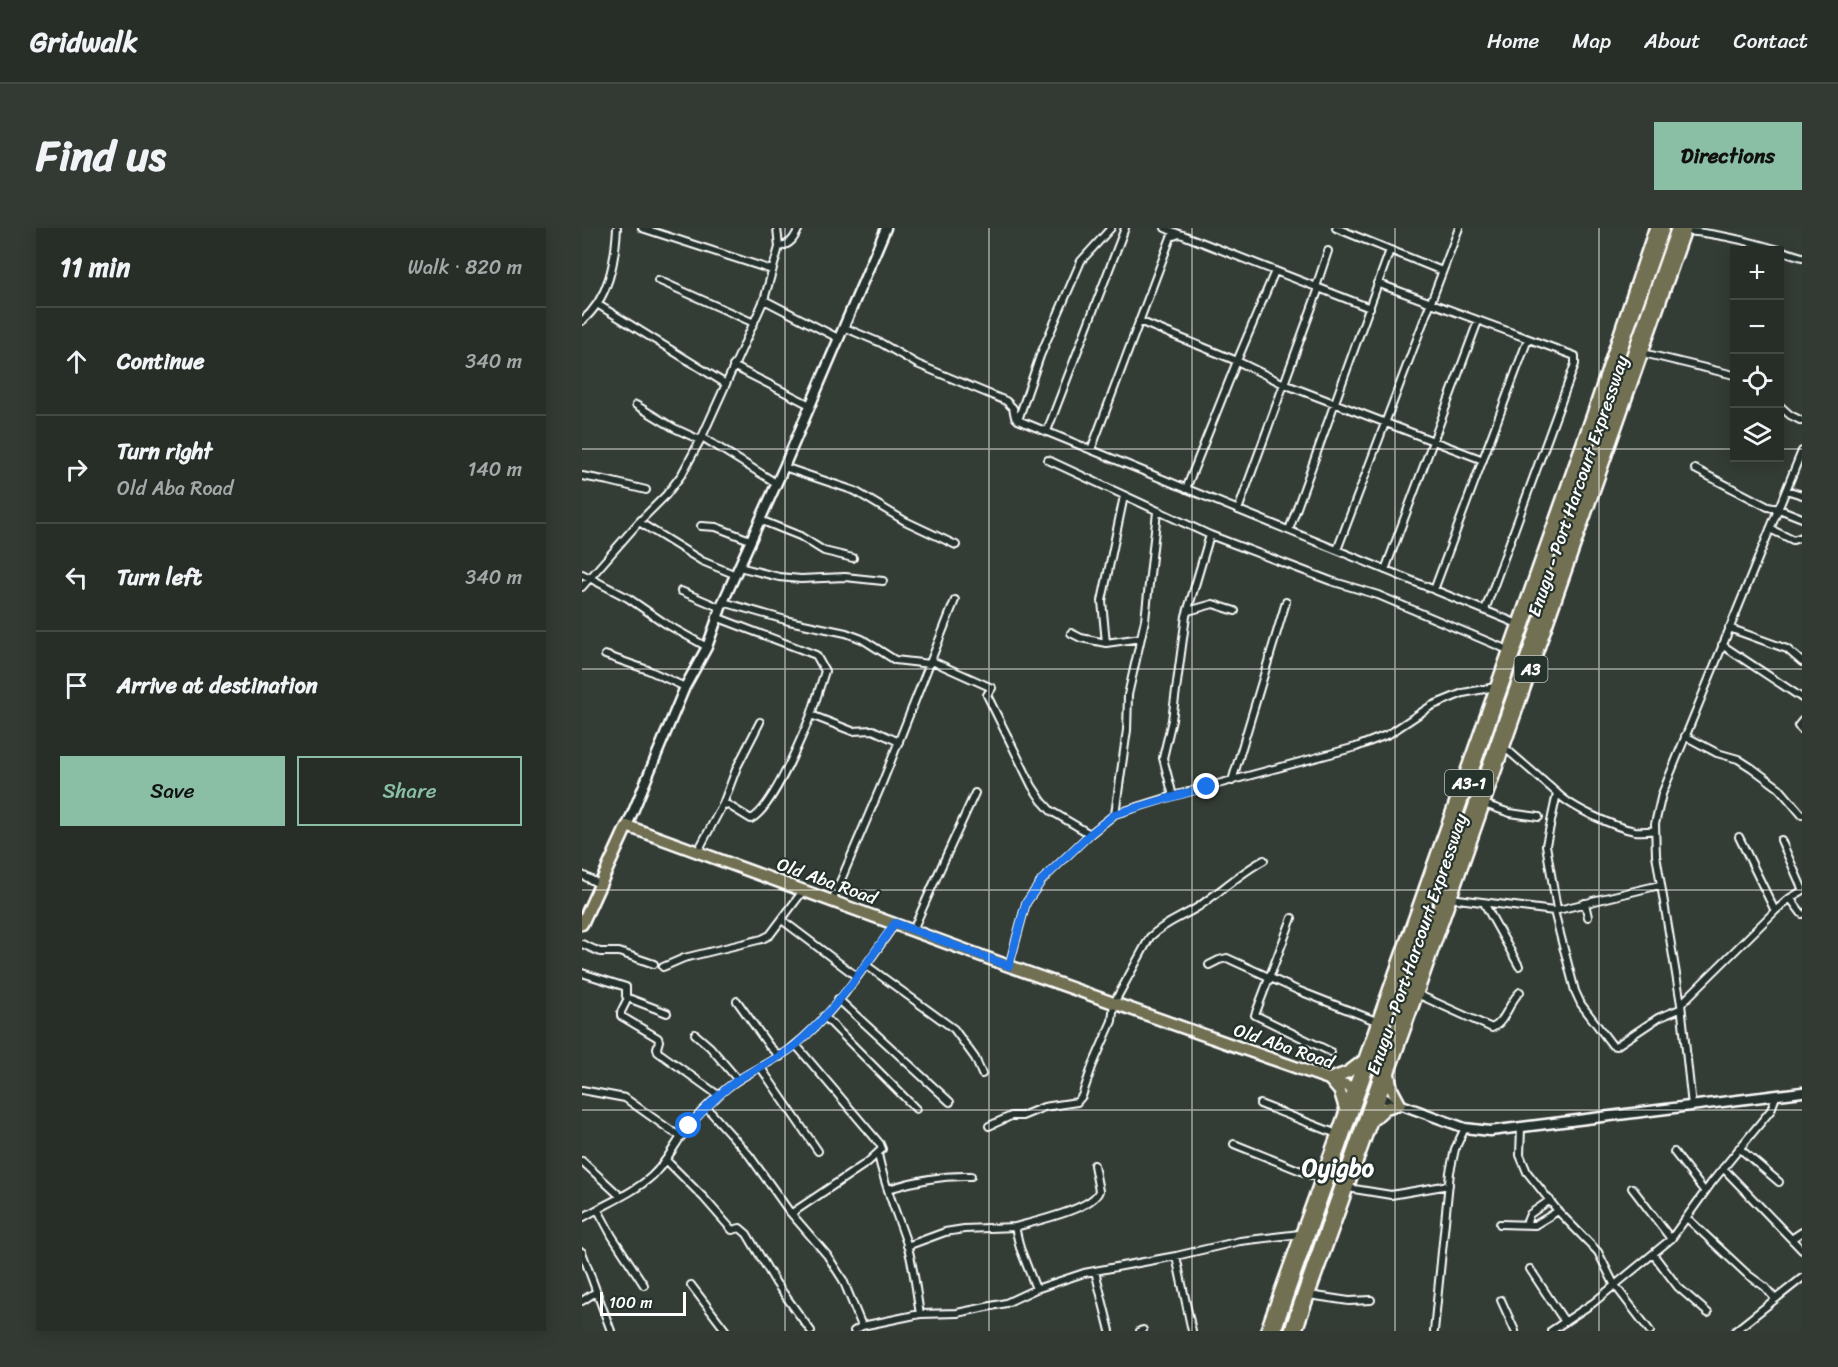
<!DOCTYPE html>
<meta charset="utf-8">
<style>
body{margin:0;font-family:Sriracha,sans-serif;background:#333a34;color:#f1f3f6}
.controls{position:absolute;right:18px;top:18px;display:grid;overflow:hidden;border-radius:0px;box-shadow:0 3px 15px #0003}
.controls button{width:54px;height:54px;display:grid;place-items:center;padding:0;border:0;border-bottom:2px solid #434a45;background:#272e28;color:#f1f3f6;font:30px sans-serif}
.scale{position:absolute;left:18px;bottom:15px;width:86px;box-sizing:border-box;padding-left:6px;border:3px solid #fff;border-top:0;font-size:16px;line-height:21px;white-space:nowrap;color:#fff;-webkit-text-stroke:4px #26332d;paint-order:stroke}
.stop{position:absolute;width:18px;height:18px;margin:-14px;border:4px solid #1a73e8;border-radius:50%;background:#fff}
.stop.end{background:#1a73e8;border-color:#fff;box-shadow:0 2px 6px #0008}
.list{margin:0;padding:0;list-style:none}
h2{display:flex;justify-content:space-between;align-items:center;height:78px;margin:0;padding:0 24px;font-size:26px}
h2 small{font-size:20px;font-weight:400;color:#a4a8a8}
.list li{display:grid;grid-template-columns:39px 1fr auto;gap:18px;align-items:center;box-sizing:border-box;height:108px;padding:0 24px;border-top:2px solid #434a45}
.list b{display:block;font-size:22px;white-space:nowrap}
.list p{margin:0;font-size:20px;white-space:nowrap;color:#a4a8a8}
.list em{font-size:20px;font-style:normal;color:#a4a8a8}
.actions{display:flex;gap:12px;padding:18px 24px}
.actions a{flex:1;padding:14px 0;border:2px solid #8abfa5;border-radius:0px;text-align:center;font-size:21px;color:#8abfa5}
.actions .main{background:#8abfa5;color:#111}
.icon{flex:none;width:33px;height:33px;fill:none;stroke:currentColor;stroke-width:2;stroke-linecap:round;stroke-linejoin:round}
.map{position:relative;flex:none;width:1220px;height:1103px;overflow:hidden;border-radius:0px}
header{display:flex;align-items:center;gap:36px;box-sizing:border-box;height:84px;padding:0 30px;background:#272e28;border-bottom:2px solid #434a45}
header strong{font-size:28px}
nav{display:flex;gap:33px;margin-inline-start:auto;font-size:21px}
.intro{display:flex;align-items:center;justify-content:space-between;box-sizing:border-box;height:144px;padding:0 36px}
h1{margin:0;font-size:42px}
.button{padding:15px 27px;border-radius:0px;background:#8abfa5;color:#111;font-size:21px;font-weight:700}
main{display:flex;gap:36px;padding:0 36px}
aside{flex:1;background:#272e28;border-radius:0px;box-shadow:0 3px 15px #0003}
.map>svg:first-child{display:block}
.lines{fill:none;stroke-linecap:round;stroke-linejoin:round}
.minor-casing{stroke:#fff;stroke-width:10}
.tertiary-casing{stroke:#fff;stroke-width:13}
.primary-casing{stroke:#fff;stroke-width:15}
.trunk-casing{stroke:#fff;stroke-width:15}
.minor{stroke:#26332d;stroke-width:6}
.tertiary{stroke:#26332d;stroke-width:8}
.primary{stroke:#716f52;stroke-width:10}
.trunk{stroke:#716f52;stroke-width:10}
.route{stroke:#1a73e8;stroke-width:8}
.grid{fill:none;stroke:#fff;stroke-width:1.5;stroke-opacity:0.55}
.labels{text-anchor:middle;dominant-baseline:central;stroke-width:4.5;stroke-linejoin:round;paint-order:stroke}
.shield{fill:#26332d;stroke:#bec2c0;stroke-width:1.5}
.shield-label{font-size:16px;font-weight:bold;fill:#fff}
.street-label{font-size:18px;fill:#fff;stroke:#26332d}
.district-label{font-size:24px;font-weight:bold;fill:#fff;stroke:#26332d}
</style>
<header>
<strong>Gridwalk</strong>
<nav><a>Home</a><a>Map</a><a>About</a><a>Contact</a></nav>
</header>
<div class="intro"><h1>Find us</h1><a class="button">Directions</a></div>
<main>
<aside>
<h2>11 min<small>Walk · 820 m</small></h2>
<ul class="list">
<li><svg class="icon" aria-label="ahead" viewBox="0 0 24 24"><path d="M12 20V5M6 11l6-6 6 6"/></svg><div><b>Continue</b></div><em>340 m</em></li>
<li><svg class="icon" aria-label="right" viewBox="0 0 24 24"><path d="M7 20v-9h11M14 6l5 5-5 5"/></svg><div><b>Turn right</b><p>Old Aba Road</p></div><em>140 m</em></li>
<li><svg class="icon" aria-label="left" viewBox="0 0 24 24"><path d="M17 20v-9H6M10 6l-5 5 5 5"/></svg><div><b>Turn left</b></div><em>340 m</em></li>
<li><svg class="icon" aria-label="arrive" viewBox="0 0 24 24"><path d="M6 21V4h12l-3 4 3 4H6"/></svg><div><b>Arrive at destination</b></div></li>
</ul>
<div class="actions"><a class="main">Save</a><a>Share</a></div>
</aside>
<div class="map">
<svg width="1220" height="1103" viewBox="0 0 1220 1103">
<rect width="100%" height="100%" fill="#343d35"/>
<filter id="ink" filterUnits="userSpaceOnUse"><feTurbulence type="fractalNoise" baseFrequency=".0167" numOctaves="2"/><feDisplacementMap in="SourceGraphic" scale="12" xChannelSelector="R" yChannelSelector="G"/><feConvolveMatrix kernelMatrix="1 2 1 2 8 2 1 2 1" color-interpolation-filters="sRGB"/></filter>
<g filter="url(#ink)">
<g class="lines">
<g class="minor-casing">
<path id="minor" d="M 60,0 L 190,42
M 195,0 L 197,19
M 583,0 L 597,6
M 754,0 L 860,43
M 1103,3 C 1143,6 1181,17 1220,29
M 76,52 L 172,95
M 795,55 L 993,128 L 993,136 L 903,382
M 734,59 L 746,23
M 182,72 L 256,110
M 15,76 L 144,156
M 0,93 C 27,70 33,34 35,0
M 557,93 L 655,133 L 702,156 L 901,232
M 261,99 L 299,115 L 335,136 L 424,173 L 431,180 L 433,189 L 436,192 L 936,396
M 1061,125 L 1152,147
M 151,138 L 228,177
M 54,177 L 92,200 L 118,212
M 1198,178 L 1208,187 L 1220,193
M 436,192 L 458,128 L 499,33 L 529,0
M 465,203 L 543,0
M 120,209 L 194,255
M 509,222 L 589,9 L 597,6 L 601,7 L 788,80
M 466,232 L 628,307 L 749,353 L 796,367 L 926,422
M 202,239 L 273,263 L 323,293 L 374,317
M 1113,241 L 1186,279 L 1197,281 L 1220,290
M 0,248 L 27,253 L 64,262
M 604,261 L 655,133 L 693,43
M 1204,262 L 1220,267
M 542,268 L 520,373 L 524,415 L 559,410
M 656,282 L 737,60
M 178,292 L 218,308 L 242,323 L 271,330
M 57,294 L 120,333 L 154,347
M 119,298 L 134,299 L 168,312
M 1188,301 L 1211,312 L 1220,309
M 707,302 L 808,22
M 755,322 L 877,0
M 157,339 L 197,349 L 219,351 L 263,349 L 301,353
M 803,342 L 896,93
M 0,346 L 46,370 L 84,396 L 125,419
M 0,359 L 57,294 L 84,267 L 100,246 L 120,209 L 182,72 L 197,19 C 209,16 212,11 217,0
M 852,362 L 946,111
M 99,363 L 139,380
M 141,374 L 207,393 L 264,405 L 280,411 L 313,432 L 348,436
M 606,383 L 631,376 L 653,383
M 134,389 L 234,427 L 243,443 L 229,487 L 270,503 L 291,502 L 317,514
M 1147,400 L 1205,421 L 1220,434
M 489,405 L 499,410 L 524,415
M 1140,417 L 1220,470
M 23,427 L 66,442 L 103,459
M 350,433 L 410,460 L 405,467 L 450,558 L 460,573 L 469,583 L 508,606
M 1220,493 L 1216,498 L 1220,502
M 1103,508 L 1135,525 L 1156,531 L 1170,540 L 1197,560 L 1220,587
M 922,519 L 975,565 L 964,617 L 975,681
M 650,553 L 704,374
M 975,565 C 990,580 1032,599 1053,603 C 1060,604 1067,603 1073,602
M 591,568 L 581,530 L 590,492 L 604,388 L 628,307
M 141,576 L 155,539 L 178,494
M 902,576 L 928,585 L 957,589
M 533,586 L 545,502 L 546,467 L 563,392 L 575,284
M 1157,609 L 1193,683
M 1199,612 L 1220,660
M 116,623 L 141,576 L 146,577 L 169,591 C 190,581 219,511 229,487
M 0,647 L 17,656
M 868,670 L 972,683 L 1078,657 L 1010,673
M 1208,670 L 1220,686
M 250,673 L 299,558 L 373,372
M 902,675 L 937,738
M 1003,675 L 1006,689
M 710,690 L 673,787 L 749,824
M 200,692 L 274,748
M 331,702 C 351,656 372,611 393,565
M 0,716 L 18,724 L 37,724 L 72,736
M 982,722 L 972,683 L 993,763 L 999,776 L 1030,817 L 1034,818 L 1076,790 L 1098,781
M 284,737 L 372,801 L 393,830 L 400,846
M 627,737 L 637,732 L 645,730 L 715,762 L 794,793
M 427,738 L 444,675 L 460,652 L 508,606 L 533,586 L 591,568 L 774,519 L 807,506 L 849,478 L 881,465 L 913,459
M 81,739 L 102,730 L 180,711 L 188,707 L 221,663
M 0,745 L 44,759 L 44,768 L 46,770 L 39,784 L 39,788 L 76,810 L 77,813 L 75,820 L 76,824 L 136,867
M 835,766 L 910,800 C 924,794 927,773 938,764
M 46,770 L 85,785
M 256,771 L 368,874
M 155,773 L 187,818 L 198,829
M 1099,776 L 1193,683 L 1208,670 L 1220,663
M 242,788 L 334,881
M 113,806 L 128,819 L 156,852
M 179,840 L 236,923
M 0,862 L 43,870 L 91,904 L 100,908
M 678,876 L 755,906
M 1110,878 L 1099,776 L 1074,627 L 1073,596 L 1080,566 L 1220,223
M 125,880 L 167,927 L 207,983 L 245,1027 L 261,1052 L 280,1098
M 407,898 L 429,888 L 440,888 L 462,879 L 495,874 L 500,868 L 510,839 L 530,793 L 532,775 L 568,709 C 582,695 600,689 616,679 C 639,663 658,645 682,632
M 939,900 L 938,927 L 945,944 L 976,983 L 1016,1024 L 1032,1056 L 1068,1103
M 652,916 L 739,951
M 1157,920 L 1197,954
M 1092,924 L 1123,964
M 296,926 C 302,957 315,986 325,1016 C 332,1039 334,1063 338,1086
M 0,933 L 38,968
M 85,933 L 122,970 L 150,1002 L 158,1000 L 165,1006 L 194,1055 L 229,1103
M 1141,940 L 1220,1022
M 766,960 L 809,967 L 867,957
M 1050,960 L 1089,1011
M 306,961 C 334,952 359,947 389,948
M 16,982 L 30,1008 L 62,1057
M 210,985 L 286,934 L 300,921 L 298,916 L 214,817
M 0,990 C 23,976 50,966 70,948 C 87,932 93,914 108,897 C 116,887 126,877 136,868 C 158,846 188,837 212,818 C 250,788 285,736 313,696
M 1105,990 L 1165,1046 L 1183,1059 L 1193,1071
M 918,996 L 953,997 L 976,983
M 944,996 L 948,986 L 968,972
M 433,999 C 451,994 511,981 517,963 L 512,937
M 1211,1010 L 1220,1004
M 325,1018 L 363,1004 L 382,1001 L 433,999 L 438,1020 L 454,1061
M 0,1024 L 29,1103
M 1071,1026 L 1096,1059 L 1126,1085
M 594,1028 L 610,1103
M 948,1041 L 983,1094
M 513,1043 L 528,1103
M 109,1057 L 144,1103
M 727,1067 L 767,1073 L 789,1072
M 919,1072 L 933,1103
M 0,1073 L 14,1064
M 272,1103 L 280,1098 L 338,1086 L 375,1085 L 424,1075 L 454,1061 L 502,1045 L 594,1028 L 658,1013 L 718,1006
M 558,1103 L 561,1102
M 852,1103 L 868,944 L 873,921 L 883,900
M 969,1103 L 1011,1075 L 1089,1011 L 1130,954 L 1189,882 L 1194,868
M 1153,1103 L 1220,1050"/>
</g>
<g class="tertiary-casing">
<path id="tertiary" d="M 45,598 L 103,459 L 125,419 L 141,374 L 202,239 L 304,0
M 798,869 L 883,900 L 908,903 L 1220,864"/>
</g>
<g class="primary-casing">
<path id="primary" d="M 0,696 L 45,598 L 427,738 L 772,860
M 747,851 L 766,844 L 782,832
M 747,851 L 758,864 L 764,884
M 792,891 L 804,880 L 818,876 L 810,861 L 807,846
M 684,1103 L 782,832 L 1011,185 L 1073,0
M 714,1103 L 832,775 L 1104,0"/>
</g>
<g class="trunk-casing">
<path id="trunk" d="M 693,1103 L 1082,0
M 708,1103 L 1095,0"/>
</g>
<use href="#minor" class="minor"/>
<use href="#tertiary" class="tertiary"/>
<use href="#primary" class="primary"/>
<use href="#trunk" class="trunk"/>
</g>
</g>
<g class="lines" filter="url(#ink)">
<path class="route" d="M 107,898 C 122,882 136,866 154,853 C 173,840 196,832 214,817 C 253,783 284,737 313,695 L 427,738 L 444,675 L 460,652 L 508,606 L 533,586 L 625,559"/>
</g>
<path class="grid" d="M 203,0 L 203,1103M 407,0 L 407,1103M 610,0 L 610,1103M 813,0 L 813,1103M 1017,0 L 1017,1103M 0,221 L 1152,221M 1198,221 L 1220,221M 0,441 L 1220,441M 0,662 L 1220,662M 0,882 L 1220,882"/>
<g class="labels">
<g class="shield">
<rect x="932.5" y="428" width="33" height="26" rx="4.5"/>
<rect x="863" y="542" width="48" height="26" rx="4.5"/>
</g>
<g class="shield-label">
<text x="949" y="441">A3</text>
<text x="887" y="555">A3-1</text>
</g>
<g class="street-label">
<text transform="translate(996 258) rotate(-71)">Enugu - Port Harcourt Expressway</text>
<text transform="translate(245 653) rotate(20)">Old Aba Road</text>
<text transform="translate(835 716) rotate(-71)">Enugu - Port Harcourt Expressway</text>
<text transform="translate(702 818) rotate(19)">Old Aba Road</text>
</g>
<g class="district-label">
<text x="756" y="940">Oyigbo</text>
</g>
</g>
</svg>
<div class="controls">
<button>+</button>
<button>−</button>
<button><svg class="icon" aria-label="locate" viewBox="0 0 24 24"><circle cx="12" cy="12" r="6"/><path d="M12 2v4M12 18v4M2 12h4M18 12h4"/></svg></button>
<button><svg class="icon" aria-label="layers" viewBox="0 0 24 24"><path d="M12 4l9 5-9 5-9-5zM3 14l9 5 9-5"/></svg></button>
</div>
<div class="scale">100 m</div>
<div class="stop" style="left:107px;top:898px"></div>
<div class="stop end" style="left:625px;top:559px"></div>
</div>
</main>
